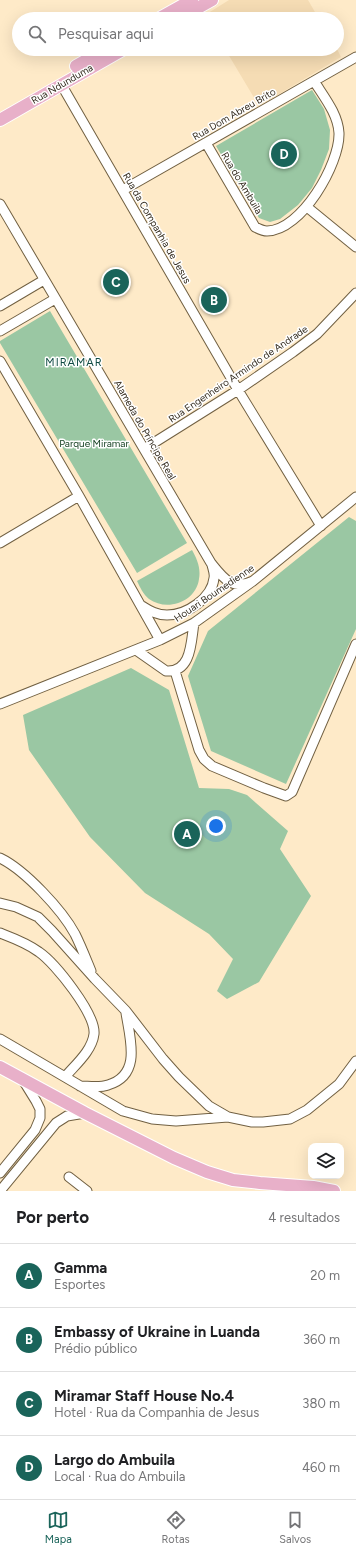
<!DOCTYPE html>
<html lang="pt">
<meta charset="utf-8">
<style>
body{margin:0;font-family:Figtree,sans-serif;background:#f2f2f2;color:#202124}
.controls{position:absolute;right:12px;bottom:12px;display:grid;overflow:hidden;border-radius:8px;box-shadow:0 4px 16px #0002}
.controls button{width:36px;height:36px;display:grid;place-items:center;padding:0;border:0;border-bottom:1px solid #e0e0e0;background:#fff;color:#202124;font:20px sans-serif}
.you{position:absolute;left:216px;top:826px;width:14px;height:14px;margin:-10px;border:3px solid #fff;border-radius:50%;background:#1a73e8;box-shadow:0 0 0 6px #1a73e833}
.badge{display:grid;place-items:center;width:26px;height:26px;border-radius:50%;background:#1a645a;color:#fff;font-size:13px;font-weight:700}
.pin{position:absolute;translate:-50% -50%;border:2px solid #fff;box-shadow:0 1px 4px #0006}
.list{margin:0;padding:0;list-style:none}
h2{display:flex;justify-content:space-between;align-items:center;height:52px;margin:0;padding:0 16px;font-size:17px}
h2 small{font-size:13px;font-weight:400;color:#757577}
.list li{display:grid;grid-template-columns:26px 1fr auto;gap:12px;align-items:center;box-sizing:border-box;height:64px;padding:0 16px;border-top:1px solid #e0e0e0}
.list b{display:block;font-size:15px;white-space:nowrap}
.list p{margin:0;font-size:13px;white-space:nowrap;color:#757577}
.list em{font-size:13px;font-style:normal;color:#757577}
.icon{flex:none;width:22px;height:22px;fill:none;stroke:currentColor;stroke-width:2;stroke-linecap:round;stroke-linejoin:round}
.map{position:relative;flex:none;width:356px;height:1191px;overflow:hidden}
.search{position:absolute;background:#fff;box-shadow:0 4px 16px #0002;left:12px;right:12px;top:12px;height:44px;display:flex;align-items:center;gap:10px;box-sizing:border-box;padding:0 14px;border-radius:22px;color:#757577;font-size:15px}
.sheet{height:308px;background:#fff}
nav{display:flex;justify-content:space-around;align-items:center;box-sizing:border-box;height:56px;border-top:1px solid #e0e0e0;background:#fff;font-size:11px;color:#757577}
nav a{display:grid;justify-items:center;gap:2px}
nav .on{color:#1a645a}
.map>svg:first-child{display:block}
.built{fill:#f5dcb4}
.green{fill:#9ac7a3}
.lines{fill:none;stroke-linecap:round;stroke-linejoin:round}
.minor-casing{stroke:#716042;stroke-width:11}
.major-casing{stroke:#fff;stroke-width:14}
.minor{stroke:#fff;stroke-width:9}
.major{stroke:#e8b0c9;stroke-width:12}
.labels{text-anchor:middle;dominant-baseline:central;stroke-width:3;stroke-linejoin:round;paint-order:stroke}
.street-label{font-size:10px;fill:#342c1f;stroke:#fff}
.park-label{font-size:10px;fill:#154022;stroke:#fff}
.neighbourhood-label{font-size:11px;letter-spacing:1px;fill:#0e4a42;stroke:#fff}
</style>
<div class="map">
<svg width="356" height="1191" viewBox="0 0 356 1191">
<rect width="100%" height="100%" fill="#feeac8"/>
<path class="built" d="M 229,0 L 308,0 L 319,19 L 208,19 L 205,15 Z
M 225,49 L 337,49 L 341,57 L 259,106 Z"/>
<path class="green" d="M 312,90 L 324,109 L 330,130 L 329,149 L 321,170 L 312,188 L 298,205 L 280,219 L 270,222 L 259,218 L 216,146 Z
M 50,311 L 187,543 L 137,573 L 0,343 L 0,341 Z
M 349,517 L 356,521 L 356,629 L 286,784 L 211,751 L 188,676 L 208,631 Z
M 192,550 C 197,559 201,568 199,579 C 196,602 167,612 149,599 C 143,594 140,587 137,581 Z
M 131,668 L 169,690 L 199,788 L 229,789 L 247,795 L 288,831 L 280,849 L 311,896 L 259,982 L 227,999 L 217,991 L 233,959 L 209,934 L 145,893 L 90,837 L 29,750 L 23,715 Z"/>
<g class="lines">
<g class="minor-casing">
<path id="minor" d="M 61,84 L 238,390 L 321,526
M 206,143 L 255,227 C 259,229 263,231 267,231 C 301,231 340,164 339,133 C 338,114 324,97 314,81
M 123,190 L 356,57
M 0,204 L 211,563 C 223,578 232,591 253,581
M 307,207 L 356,247
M 0,306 L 44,280
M 0,331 L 55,299
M 0,361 L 79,496 L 160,640
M 144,449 L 238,390 L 293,352 L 317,334 L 356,293
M 0,543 L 79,496
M 142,606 C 150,611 157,615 167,615 C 187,615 212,598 214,578 C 215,574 213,569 212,565
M 136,650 L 166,671 C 192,673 191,641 194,623
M 175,671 L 199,750 L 204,759 L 212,766 L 264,788 L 286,796 L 292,792 L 356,644
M 0,704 L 160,640 L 194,623 L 253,581 L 356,497
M 0,858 C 25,870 62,910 75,934 C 81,946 86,959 91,971
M 0,903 L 16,907 L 38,917 L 52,931 L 95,979 L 126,1011 L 163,1059 L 179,1077 L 209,1106 L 228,1117
M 0,933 C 13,938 27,943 39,952 C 55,963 96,1014 94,1034 C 92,1051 75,1065 65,1077
M 0,1039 L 123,1111 L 152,1119 L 176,1121 L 228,1117 L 252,1122 L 263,1122 L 290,1119 L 307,1110 L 339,1084 L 356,1061
M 80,1086 C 88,1086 100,1088 108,1085 C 142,1075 130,1039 126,1013
M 0,1173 L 35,1130 L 40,1118 L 40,1109 L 36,1101 L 23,1080
M 69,1177 L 87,1191
M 0,1191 L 56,1123 L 67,1116 L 85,1113"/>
</g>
<g class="major-casing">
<path id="major" d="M 158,19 L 192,0
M 178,19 L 212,0
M 76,66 L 106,49
M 0,120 L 124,49
M 0,1067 L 85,1113 L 174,1158 L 207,1172 L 233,1180 L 260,1183 L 313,1187 L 334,1191"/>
</g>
<use href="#minor" class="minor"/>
<use href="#major" class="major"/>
</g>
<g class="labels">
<g class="street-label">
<text transform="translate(62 84) rotate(-30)">Rua Ndunduma</text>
<text transform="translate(234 114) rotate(-30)">Rua Dom Abreu Brito</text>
<text transform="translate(242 183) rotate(59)">Rua do Ambuila</text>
<text transform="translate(157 228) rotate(60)">Rua da Companhia de Jesus</text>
<text transform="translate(238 374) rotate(-34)">Rua Engenheiro Armindo de Andrade</text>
<text transform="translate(145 430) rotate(60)">Alameda do Príncipe Real</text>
<text transform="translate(214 593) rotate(-34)">Houari Boumedienne</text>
</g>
<g class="park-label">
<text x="94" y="443">Parque Miramar</text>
</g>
<g class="neighbourhood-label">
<text x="74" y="362">MIRAMAR</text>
</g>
</g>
</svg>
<div class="controls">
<button><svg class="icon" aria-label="layers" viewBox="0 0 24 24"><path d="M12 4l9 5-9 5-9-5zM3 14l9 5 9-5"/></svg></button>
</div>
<div class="you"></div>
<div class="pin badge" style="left:187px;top:834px">A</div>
<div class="pin badge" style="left:214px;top:300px">B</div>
<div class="pin badge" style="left:116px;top:282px">C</div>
<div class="pin badge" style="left:284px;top:154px">D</div>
<div class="search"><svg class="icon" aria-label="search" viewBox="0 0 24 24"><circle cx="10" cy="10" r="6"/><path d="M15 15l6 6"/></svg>Pesquisar aqui</div>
</div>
<section class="sheet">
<h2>Por perto<small>4 resultados</small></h2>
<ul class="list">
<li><span class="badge">A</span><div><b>Gamma</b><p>Esportes</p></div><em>20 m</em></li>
<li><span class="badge">B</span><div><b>Embassy of Ukraine in Luanda</b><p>Prédio público</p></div><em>360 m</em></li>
<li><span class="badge">C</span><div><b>Miramar Staff House No.4</b><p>Hotel · Rua da Companhia de Jesus</p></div><em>380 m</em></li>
<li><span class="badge">D</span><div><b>Largo do Ambuila</b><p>Local · Rua do Ambuila</p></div><em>460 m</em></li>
</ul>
</section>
<nav>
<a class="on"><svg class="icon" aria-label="map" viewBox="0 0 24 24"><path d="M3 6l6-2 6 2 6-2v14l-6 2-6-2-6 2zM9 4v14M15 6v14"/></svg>Mapa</a>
<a><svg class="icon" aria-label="directions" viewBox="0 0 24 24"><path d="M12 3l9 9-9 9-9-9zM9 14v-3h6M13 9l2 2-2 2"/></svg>Rotas</a>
<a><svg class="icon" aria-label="saved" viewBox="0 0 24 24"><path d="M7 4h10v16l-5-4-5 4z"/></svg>Salvos</a>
</nav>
